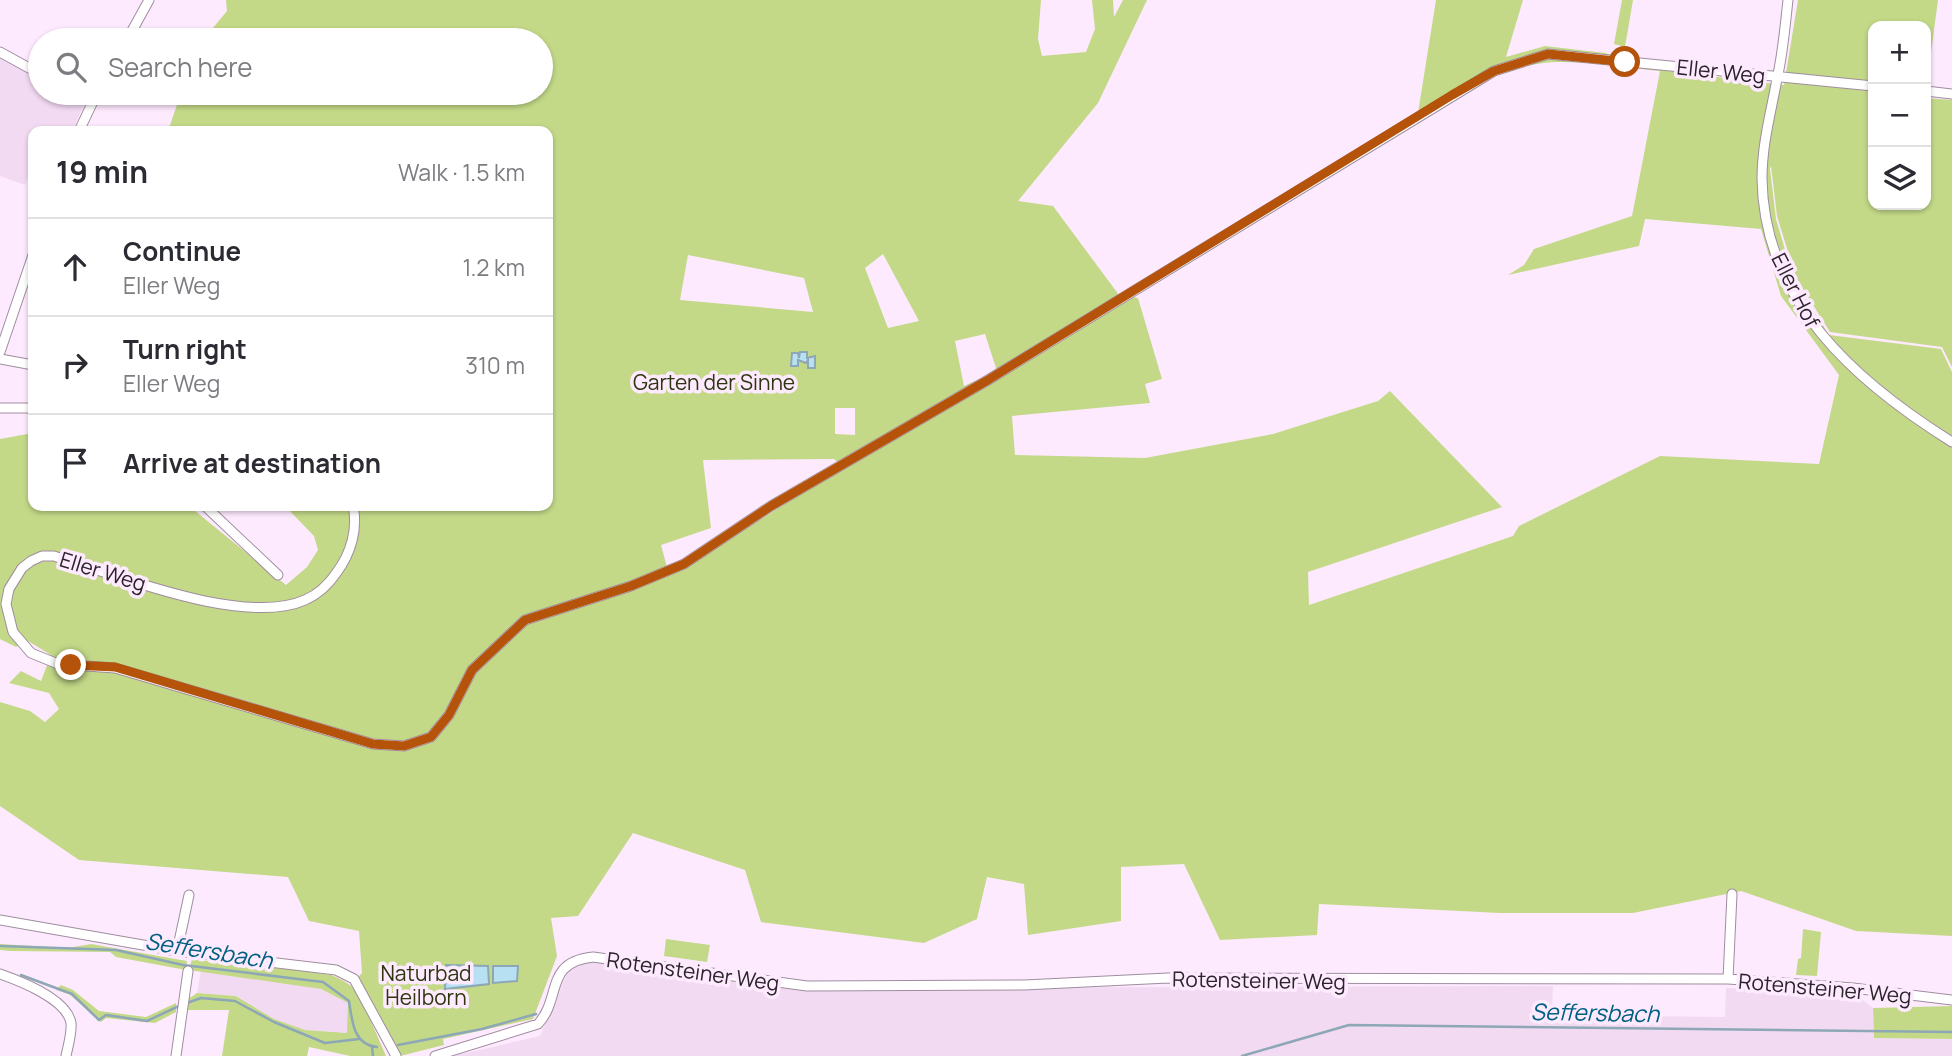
<!DOCTYPE html>
<meta charset="utf-8">
<style>
body{margin:0;font-family:Manrope,sans-serif;background:#f2f2f3;color:#2b2b33}
.controls{position:absolute;right:21px;top:21px;display:grid;overflow:hidden;border-radius:14px;box-shadow:0 2px 5px #0004}
.controls button{width:63px;height:63px;display:grid;place-items:center;padding:0;border:0;border-bottom:2px solid #e1e1e2;background:#fff;color:#2b2b33;font:35px sans-serif}
.stop{position:absolute;width:21px;height:21px;margin:-16px;border:5px solid #b45309;border-radius:50%;background:#fff}
.stop.end{background:#b45309;border-color:#fff;box-shadow:0 2px 7px #0008}
.list{margin:0;padding:0;list-style:none}
h2{display:flex;justify-content:space-between;align-items:center;height:91px;margin:0;padding:0 28px;font-size:30px}
h2 small{font-size:23px;font-weight:400;color:#7c7c81}
.list li{display:grid;grid-template-columns:46px 1fr auto;gap:21px;align-items:center;box-sizing:border-box;height:98px;padding:0 28px;border-top:2px solid #e1e1e2}
.list b{display:block;font-size:26px;white-space:nowrap}
.list p{margin:0;font-size:23px;white-space:nowrap;color:#7c7c81}
.list em{font-size:23px;font-style:normal;color:#7c7c81}
.icon{flex:none;width:38px;height:38px;fill:none;stroke:currentColor;stroke-width:2;stroke-linecap:round;stroke-linejoin:round}
.map{position:relative;flex:none;width:1952px;height:1056px;overflow:hidden}
.search{position:absolute;background:#fff;box-shadow:0 2px 5px #0004;left:28px;top:28px;width:525px;height:77px;display:flex;align-items:center;gap:18px;box-sizing:border-box;padding:0 24px;border-radius:38px;color:#7c7c81;font-size:26px}
.panel{position:absolute;background:#fff;box-shadow:0 2px 5px #0004;left:28px;top:126px;width:525px;height:385px;border-radius:14px}
.map>svg:first-child{display:block}
.built{fill:#f3daf3}
.green{fill:#c3d988;fill-rule:evenodd}
.water{fill:#b8e0f3;stroke:#8da7b7;stroke-width:2}
.lines{fill:none;stroke-linecap:round;stroke-linejoin:round}
.stream{stroke:#8da7b7;stroke-width:2.5}
.street-casing{stroke:#9f8d9f;stroke-width:11}
.street{stroke:#fff;stroke-width:9}
.route{stroke:#b45309;stroke-width:9}
.labels{text-anchor:middle;dominant-baseline:central;stroke-width:7;stroke-linejoin:round;paint-order:stroke}
.street-label{font-size:21px;fill:#2a232a;stroke:#feeafe}
.park-label{font-size:21px;fill:#2d360e;stroke:#feeafe}
.water-label{font-size:23px;font-style:italic;fill:#006081;stroke:#feeafe}
</style>
<div class="map">
<svg width="1952" height="1056" viewBox="0 0 1952 1056">
<rect width="100%" height="100%" fill="#feeafe"/>
<path class="built" d="M 0,57 L 40,77 L 40,93 L 71,93 L 86,100 L 72,131 L 33,131 L 33,164 L 25,185 L 0,176 Z
M 588,961 L 798,988 L 1553,986 L 1552,1015 L 1725,1017 L 1726,988 L 1855,994 L 1873,1008 L 1874,1038 L 1952,1039 L 1952,1056 L 453,1056 L 540,1036 L 570,967 Z
M 201,970 L 321,989 L 348,1003 L 348,1033 L 305,1030 L 274,1019 L 237,996 L 197,993 Z"/>
<path class="green" d="M 226,0 L 1041,0 L 1038,39 L 1042,56 L 1086,52 L 1095,29 L 1092,0 L 1113,0 L 1114,17 L 1123,0 L 1147,0 L 1098,103 L 1018,201 L 1053,206 L 1119,295 L 1138,298 L 1162,379 L 1145,384 L 1150,403 L 1012,416 L 1015,455 L 1145,458 L 1273,434 L 1378,401 L 1390,391 L 1502,507 L 1308,572 L 1309,605 L 1513,536 L 1519,526 L 1660,456 L 1819,464 L 1839,375 L 1781,296 L 1761,229 L 1645,219 L 1639,246 L 1508,275 L 1524,265 L 1534,249 L 1632,216 L 1660,71 C 1628,68 1595,62 1562,62 C 1510,61 1460,92 1417,119 L 1436,0 L 1523,0 L 1506,57 L 1545,46 L 1605,53 L 1660,70 L 1784,85 L 1798,0 L 1938,0 L 1926,91 L 1926,26 L 1873,26 L 1873,205 L 1926,205 L 1926,98 L 1952,100 L 1952,367 L 1942,347 L 1830,332 L 1796,278 L 1777,216 L 1771,166 L 1770,169 L 1776,219 L 1794,280 L 1829,335 L 1941,349 L 1952,372 L 1952,936 L 1856,931 L 1741,891 L 1633,913 L 1500,913 L 1319,904 L 1317,935 L 1220,940 L 1184,864 L 1121,867 L 1121,921 L 1028,935 L 1024,884 L 987,877 L 977,919 L 924,943 L 761,922 L 745,870 L 633,833 L 578,916 L 551,918 L 557,956 L 533,1019 L 443,1039 L 444,1045 L 400,1056 L 358,977 L 362,973 L 359,931 L 309,921 L 288,877 L 79,860 L 0,806 L 0,702 L 30,711 L 45,722 L 59,709 L 49,693 L 9,683 L 21,671 L 41,681 L 51,655 L 28,641 L 16,647 L 0,639 L 0,439 L 33,433 L 33,506 L 189,506 L 286,585 L 307,567 L 318,550 L 314,536 L 285,506 L 548,506 L 548,131 L 168,131 L 181,93 L 541,93 L 541,40 L 203,40 L 227,11 ZM 883,254 L 919,321 L 888,328 L 865,268 ZM 688,255 L 804,278 L 813,312 L 680,300 ZM 985,334 L 997,371 L 964,386 L 955,341 ZM 835,408 L 855,408 L 855,435 L 835,434 ZM 834,459 L 843,467 L 730,539 L 668,571 L 661,545 L 711,528 L 703,460 Z
M 1622,0 L 1633,0 L 1625,47 L 1614,44 Z
M 1803,929 L 1821,932 L 1817,976 L 1796,975 L 1798,959 L 1801,958 Z
M 666,939 L 710,945 L 707,962 L 664,956 Z
M 0,944 L 68,948 L 91,944 L 187,961 L 186,970 L 116,957 L 110,952 L 11,951 L 0,950 Z
M 192,959 L 217,962 L 222,960 L 331,975 C 343,980 352,984 360,996 L 386,1056 L 350,1056 L 309,1047 L 307,1056 L 222,1056 L 229,1010 L 185,1010 L 185,1001 L 197,993 L 236,996 L 274,1019 L 305,1030 L 347,1033 L 348,1003 L 321,989 L 189,970 Z
M 61,985 L 73,990 L 99,1011 L 146,1017 L 176,1003 L 176,1012 L 155,1023 L 106,1018 L 101,1022 L 69,994 L 56,990 Z
M 1952,1006 L 1952,1039 L 1874,1038 L 1873,1008 Z"/>
<path class="water" d="M 800,352 L 807,352 L 807,358 L 815,356 L 815,368 L 808,368 L 808,360 L 806,363 L 798,360 L 798,366 L 791,366 L 792,353 L 798,353 L 799,358 Z
M 446,965 L 488,966 L 489,984 L 445,989 Z
M 493,966 L 518,966 L 517,981 L 493,983 Z"/>
<g class="lines">
<path class="stream" d="M 0,946 L 116,950 L 183,965 L 323,982 L 349,1001 C 352,1020 353,1045 377,1047
M 21,975 L 72,994 L 99,1020 L 106,1015 L 147,1021 L 181,1005
M 187,1003 L 201,998 L 235,1001 L 274,1022 L 325,1043 L 359,1039
M 398,1045 L 482,1029 L 536,1014
M 372,1047 L 373,1056
M 1242,1056 L 1349,1025 L 1952,1032"/>
<g class="street-casing">
<path id="street" d="M 1788,0 C 1785,26 1783,53 1777,79 C 1771,112 1762,144 1762,179 C 1764,302 1856,382 1952,442
M 127,40 L 149,0
M 0,52 L 40,74
M 1926,91 L 1952,94
M 79,131 L 97,93
M 0,352 L 33,255
M 0,359 L 33,365
M 0,408 L 33,408
M 205,506 L 278,575
M 353,506 C 358,529 351,553 337,572 C 329,584 319,594 305,600 C 244,627 117,575 54,556 L 42,556 L 31,561 L 22,568 L 9,589 L 6,604 L 13,632 L 31,653 L 58,664 L 115,668 L 373,744 L 404,746 L 431,737 L 449,715 L 472,670 L 525,620 L 631,586 L 684,564 L 771,506 L 988,380 L 1494,71 L 1548,54 L 1873,86
M 0,920 L 177,951 L 336,970 L 354,979 L 396,1056
M 177,951 L 189,895
M 0,974 C 20,981 67,999 71,1023 C 72,1033 68,1046 66,1056
M 1728,979 L 1732,894
M 176,1056 L 188,971
M 435,1056 L 538,1024 C 562,998 544,962 593,957 L 807,986 L 1024,985 L 1168,978 L 1728,979 L 1853,988 L 1952,1000"/>
</g>
<use href="#street" class="street"/>
</g>
<g class="lines">
<path class="route" d="M 71,665 L 115,667 L 373,744 L 404,746 L 431,737 L 449,715 L 472,670 L 525,620 L 631,586 L 684,564 L 771,506 L 988,380 L 1452,95 L 1494,71 L 1548,54 L 1625,62"/>
</g>
<g class="labels">
<g class="street-label">
<text transform="translate(1721 71) rotate(6)">Eller Weg</text>
<text transform="translate(1796 290) rotate(63)">Eller Hof</text>
<text transform="translate(103 571) rotate(17)">Eller Weg</text>
<text transform="translate(693 971) rotate(8)">Rotensteiner Weg</text>
<text transform="translate(1259 980) rotate(1)">Rotensteiner Weg</text>
<text transform="translate(1825 988) rotate(5)">Rotensteiner Weg</text>
</g>
<g class="park-label">
<text x="714" y="382">Garten der Sinne</text>
<text x="426" y="973">Naturbad<tspan x="426" dy="24">Heilborn</tspan></text>
</g>
<g class="water-label">
<text transform="translate(209 950) rotate(9)">Seffersbach</text>
<text transform="translate(1595 1012) rotate(1)">Seffersbach</text>
</g>
</g>
</svg>
<div class="controls">
<button>+</button>
<button>−</button>
<button><svg class="icon" aria-label="layers" viewBox="0 0 24 24"><path d="M12 4l9 5-9 5-9-5zM3 14l9 5 9-5"/></svg></button>
</div>
<div class="stop" style="left:1625px;top:62px"></div>
<div class="stop end" style="left:71px;top:665px"></div>
<div class="search"><svg class="icon" aria-label="search" viewBox="0 0 24 24"><circle cx="10" cy="10" r="6"/><path d="M15 15l6 6"/></svg>Search here</div>
<section class="panel">
<h2>19 min<small>Walk · 1.5 km</small></h2>
<ul class="list">
<li><svg class="icon" aria-label="ahead" viewBox="0 0 24 24"><path d="M12 20V5M6 11l6-6 6 6"/></svg><div><b>Continue</b><p>Eller Weg</p></div><em>1.2 km</em></li>
<li><svg class="icon" aria-label="right" viewBox="0 0 24 24"><path d="M7 20v-9h11M14 6l5 5-5 5"/></svg><div><b>Turn right</b><p>Eller Weg</p></div><em>310 m</em></li>
<li><svg class="icon" aria-label="arrive" viewBox="0 0 24 24"><path d="M6 21V4h12l-3 4 3 4H6"/></svg><div><b>Arrive at destination</b></div></li>
</ul>
</section>
</div>
